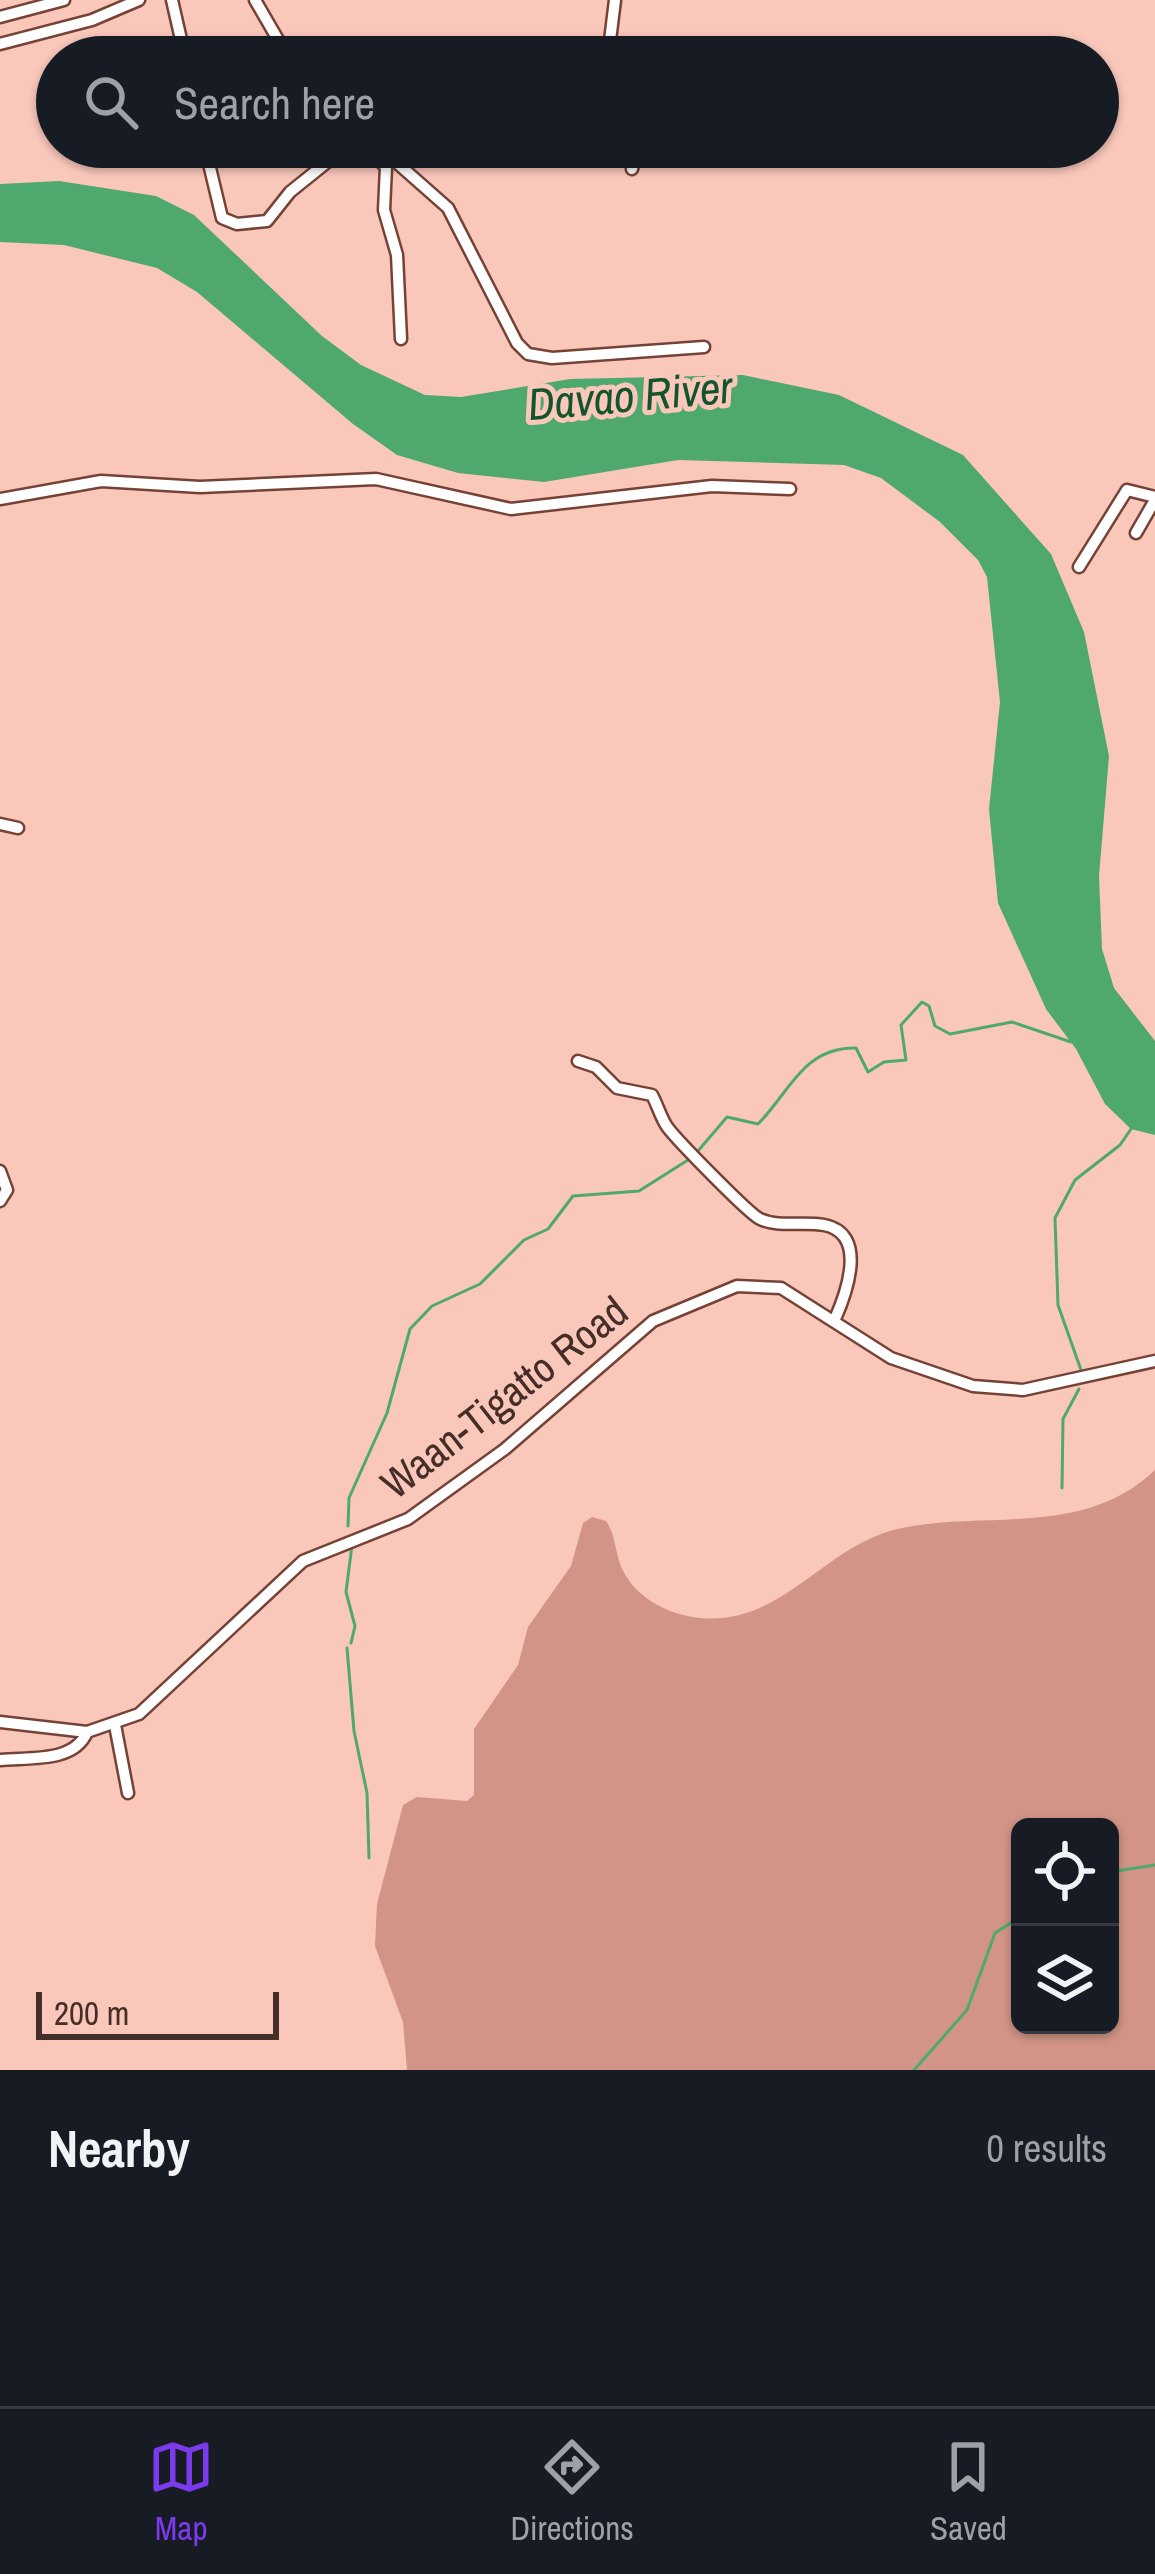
<!DOCTYPE html>
<style>
body{margin:0;font-family:"Archivo Narrow",sans-serif;background:#20242c;color:#f1f3f6}
.controls{position:absolute;right:36px;bottom:36px;display:grid;overflow:hidden;border-radius:18px;box-shadow:0 3px 9px #0004}
.controls button{width:108px;height:108px;display:grid;place-items:center;padding:0;border:0;border-bottom:3px solid #363941;background:#171b24;color:#f1f3f6;font:60px sans-serif}
.scale{position:absolute;left:36px;bottom:30px;width:243px;box-sizing:border-box;padding-left:12px;border:6px solid #462e28;border-top:0;font-size:33px;line-height:42px;white-space:nowrap;color:#462e28;-webkit-text-stroke:9px #fac7bb;paint-order:stroke}
.list{margin:0;padding:0;list-style:none}
h2{display:flex;justify-content:space-between;align-items:center;height:156px;margin:0;padding:0 48px;font-size:51px}
h2 small{font-size:39px;font-weight:400;color:#9ea1a6}
.icon{flex:none;width:66px;height:66px;fill:none;stroke:currentColor;stroke-width:2;stroke-linecap:round;stroke-linejoin:round}
.map{position:relative;flex:none;width:1155px;height:2070px;overflow:hidden}
.search{position:absolute;background:#171b24;box-shadow:0 3px 9px #0004;left:36px;right:36px;top:36px;height:132px;display:flex;align-items:center;gap:30px;box-sizing:border-box;padding:0 42px;border-radius:66px;color:#9ea1a6;font-size:45px}
.sheet{height:336px;background:#171b24}
nav{display:flex;justify-content:space-around;align-items:center;box-sizing:border-box;height:168px;border-top:3px solid #363941;background:#171b24;font-size:33px;color:#9ea1a6}
nav a{display:grid;justify-items:center;gap:6px}
nav .on{color:#7c3aed}
.map>svg:first-child{display:block}
.green{fill:#d19486;fill-rule:evenodd}
.water{fill:#4fa96f}
.lines{fill:none;stroke-linecap:round;stroke-linejoin:round}
.stream{stroke:#4fa96f;stroke-width:3}
.minor-casing{stroke:#774236;stroke-width:15}
.minor{stroke:#fff;stroke-width:10}
.labels{text-anchor:middle;dominant-baseline:central;stroke-width:10;stroke-linejoin:round;paint-order:stroke}
.street-label{font-size:42px;fill:#462e28;stroke:#fac7bb}
.water-label{font-size:45px;font-style:italic;fill:#11542e;stroke:#fac7bb}
</style>
<div class="map">
<svg width="1155" height="2070" viewBox="0 0 1155 2070">
<rect width="100%" height="100%" fill="#fac7bb"/>
<path class="green" d="M 1155,1470 L 1155,2070 L 407,2070 L 403,2022 L 375,1946 L 377,1904 L 403,1805 L 417,1797 L 467,1801 L 474,1795 L 474,1729 L 518,1665 L 528,1627 L 571,1566 L 583,1523 L 592,1517 L 606,1521 C 615,1534 615,1549 620,1564 C 632,1596 666,1614 699,1618 C 785,1626 823,1544 902,1528 C 988,1510 1084,1538 1155,1470 ZM 1020,1827 L 1110,1827 L 1110,2025 L 1020,2025 Z"/>
<path class="water" d="M 59,181 L 156,196 L 194,215 L 322,336 L 361,365 L 425,395 L 461,397 L 570,379 L 743,375 L 839,395 L 963,455 L 1051,554 L 1084,632 L 1109,756 L 1099,876 L 1102,949 L 1114,988 L 1155,1041 L 1155,1135 L 1131,1129 L 1105,1104 L 1076,1049 L 1046,1009 L 998,903 L 989,809 L 1000,702 L 987,577 L 978,560 L 940,522 L 881,478 L 844,465 L 678,460 L 544,482 L 458,473 L 397,455 L 353,424 L 197,292 L 157,268 L 64,245 L 0,242 L 0,184 Z"/>
<g class="lines">
<path class="stream" d="M 698,1151 L 727,1117 L 758,1124 C 790,1092 803,1047 856,1048 L 868,1072 L 884,1062 L 906,1060 L 901,1025 L 922,1002 L 929,1006 L 935,1026 L 950,1034 L 1012,1022 L 1071,1042
M 1081,1370 L 1058,1305 L 1055,1218 L 1075,1180 L 1120,1145 L 1131,1129
M 1062,1488 L 1063,1419 L 1079,1389
M 348,1526 L 349,1498 L 387,1413 L 410,1329 L 432,1306 L 480,1284 L 524,1240 L 548,1229 L 573,1196 L 639,1191 L 688,1160
M 351,1643 L 355,1626 L 346,1592 L 352,1545
M 347,1648 L 354,1731 L 367,1793 L 369,1858
M 1110,1872 L 1155,1865
M 914,2070 L 967,2010 L 995,1933 L 1020,1917"/>
<g class="minor-casing">
<path id="minor" d="M 172,0 L 185,57
M 255,0 L 288,57
M 0,17 L 64,0
M 0,44 L 92,20 L 139,0
M 608,57 L 615,0
M 205,147 L 222,218 L 237,224 L 267,221 L 290,192 L 346,147
M 365,147 L 386,167 L 384,210 L 397,255 L 401,339
M 379,147 L 448,208 L 517,343 L 528,354 L 552,358 L 704,347
M 632,169 L 637,147
M 0,499 L 101,481 L 200,487 L 376,479 L 511,509 L 712,486 L 790,489
M 1136,533 L 1155,500
M 1079,567 L 1127,490 L 1155,497
M 0,824 L 18,828
M 578,1061 L 596,1067 L 617,1088 L 652,1095 C 658,1106 661,1119 668,1128 C 678,1141 749,1214 760,1219 C 780,1228 803,1221 824,1225 C 868,1233 847,1292 835,1319
M 0,1171 L 7,1190 L 0,1201
M 0,1722 L 87,1732 L 139,1714 L 303,1561 L 408,1519 L 505,1449 L 653,1321 L 737,1286 L 781,1288 L 891,1358 L 973,1386 L 1023,1390 L 1155,1361
M 115,1725 L 128,1793
M 0,1760 C 30,1757 74,1763 87,1732"/>
</g>
<use href="#minor" class="minor"/>
</g>
<g class="labels">
<g class="street-label">
<text transform="translate(504 1397) rotate(-38)">Waan-Tigatto Road</text>
</g>
<g class="water-label">
<text transform="translate(630 395) rotate(-5)">Davao River</text>
</g>
</g>
</svg>
<div class="controls">
<button><svg class="icon" aria-label="locate" viewBox="0 0 24 24"><circle cx="12" cy="12" r="6"/><path d="M12 2v4M12 18v4M2 12h4M18 12h4"/></svg></button>
<button><svg class="icon" aria-label="layers" viewBox="0 0 24 24"><path d="M12 4l9 5-9 5-9-5zM3 14l9 5 9-5"/></svg></button>
</div>
<div class="scale">200 m</div>
<div class="search"><svg class="icon" aria-label="search" viewBox="0 0 24 24"><circle cx="10" cy="10" r="6"/><path d="M15 15l6 6"/></svg>Search here</div>
</div>
<section class="sheet">
<h2>Nearby<small>0 results</small></h2>
<ul class="list">
</ul>
</section>
<nav>
<a class="on"><svg class="icon" aria-label="map" viewBox="0 0 24 24"><path d="M3 6l6-2 6 2 6-2v14l-6 2-6-2-6 2zM9 4v14M15 6v14"/></svg>Map</a>
<a><svg class="icon" aria-label="directions" viewBox="0 0 24 24"><path d="M12 3l9 9-9 9-9-9zM9 14v-3h6M13 9l2 2-2 2"/></svg>Directions</a>
<a><svg class="icon" aria-label="saved" viewBox="0 0 24 24"><path d="M7 4h10v16l-5-4-5 4z"/></svg>Saved</a>
</nav>
